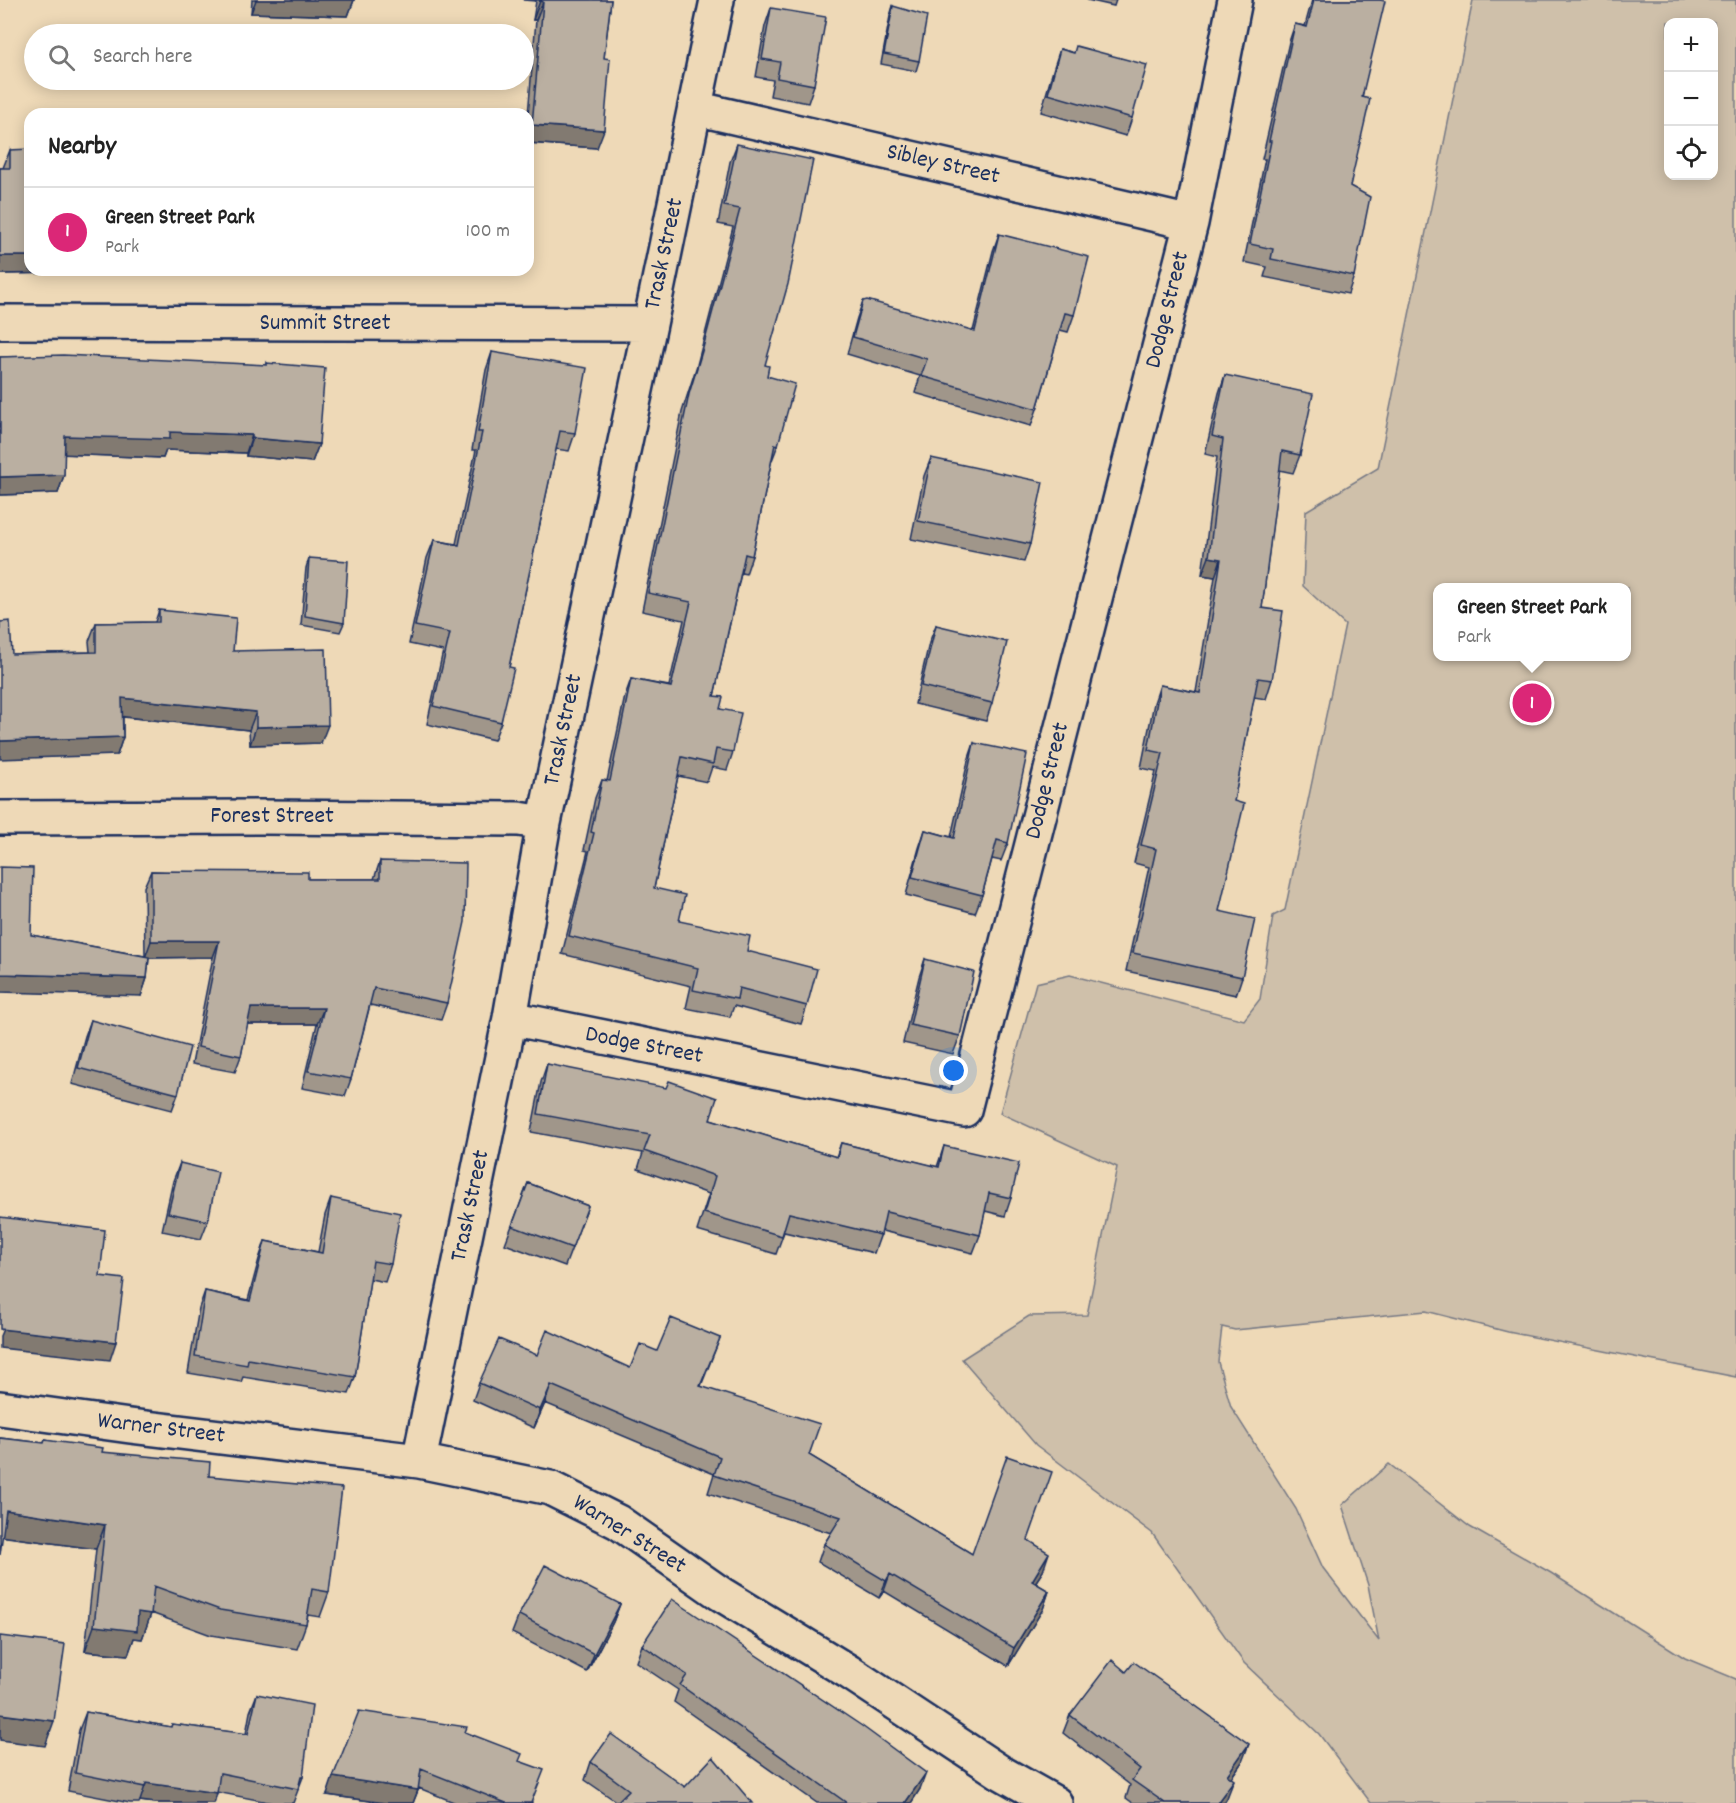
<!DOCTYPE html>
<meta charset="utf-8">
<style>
body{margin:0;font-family:Dekko,sans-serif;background:#f6f6f6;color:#222}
.controls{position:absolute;right:18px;top:18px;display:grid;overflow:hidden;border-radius:12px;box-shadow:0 3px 15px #0003}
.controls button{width:54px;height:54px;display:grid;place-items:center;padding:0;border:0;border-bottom:2px solid #e0e0e0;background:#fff;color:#222;font:30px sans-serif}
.you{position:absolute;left:954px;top:1071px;width:21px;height:21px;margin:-15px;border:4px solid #fff;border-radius:50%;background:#1a73e8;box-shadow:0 0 0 9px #1a73e833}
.badge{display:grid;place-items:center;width:39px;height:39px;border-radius:50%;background:#db2777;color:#fff;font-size:20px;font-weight:700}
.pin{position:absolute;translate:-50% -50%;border:3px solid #fff;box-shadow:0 2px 6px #0006}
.popup{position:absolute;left:1433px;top:583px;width:198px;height:78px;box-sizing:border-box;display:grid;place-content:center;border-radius:12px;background:#fff;filter:drop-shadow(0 2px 4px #0005);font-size:20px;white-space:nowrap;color:#767676}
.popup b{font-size:22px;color:#222}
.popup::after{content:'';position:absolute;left:50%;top:100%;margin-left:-12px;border:12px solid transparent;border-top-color:#fff}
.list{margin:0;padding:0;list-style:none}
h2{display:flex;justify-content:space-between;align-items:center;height:78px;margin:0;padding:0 24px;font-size:26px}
h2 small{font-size:20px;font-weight:400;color:#767676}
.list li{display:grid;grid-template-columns:39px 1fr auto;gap:18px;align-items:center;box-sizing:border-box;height:90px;padding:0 24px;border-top:2px solid #e0e0e0}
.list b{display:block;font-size:22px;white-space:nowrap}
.list p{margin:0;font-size:20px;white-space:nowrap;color:#767676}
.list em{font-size:20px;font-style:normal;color:#767676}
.icon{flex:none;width:33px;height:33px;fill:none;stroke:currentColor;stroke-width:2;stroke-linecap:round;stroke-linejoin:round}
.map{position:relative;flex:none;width:1736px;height:1803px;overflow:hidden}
.search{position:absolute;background:#fff;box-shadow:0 3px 15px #0003;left:24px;top:24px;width:510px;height:66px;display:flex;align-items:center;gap:15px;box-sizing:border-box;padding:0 21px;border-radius:33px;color:#767676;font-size:22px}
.panel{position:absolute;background:#fff;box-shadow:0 3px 15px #0003;left:24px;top:108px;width:510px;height:168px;border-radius:18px}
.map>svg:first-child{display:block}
.green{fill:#cfc0aa;stroke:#757884;stroke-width:1.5;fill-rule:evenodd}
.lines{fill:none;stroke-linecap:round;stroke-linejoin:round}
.minor-casing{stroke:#1b2f5e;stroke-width:38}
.minor{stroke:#eed9b7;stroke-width:33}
.wall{fill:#a0968a;stroke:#1b2f5e;stroke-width:1.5}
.shaded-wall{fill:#827a71;stroke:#1b2f5e;stroke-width:1.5}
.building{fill:#baafa1;stroke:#1b2f5e;stroke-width:1.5}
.labels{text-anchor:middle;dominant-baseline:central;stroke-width:4.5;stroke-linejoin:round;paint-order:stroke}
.street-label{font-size:24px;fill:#1b2f5e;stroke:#eed9b7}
</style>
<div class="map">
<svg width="1736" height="1803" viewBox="0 0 1736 1803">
<rect width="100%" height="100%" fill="#eed9b7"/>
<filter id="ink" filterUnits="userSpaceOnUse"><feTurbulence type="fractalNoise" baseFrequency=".0167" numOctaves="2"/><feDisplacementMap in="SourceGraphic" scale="12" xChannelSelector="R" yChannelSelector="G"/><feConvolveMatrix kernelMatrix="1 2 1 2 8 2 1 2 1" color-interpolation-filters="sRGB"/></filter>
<g filter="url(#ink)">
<path class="green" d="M 1473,0 L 1736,0 L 1736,1377 L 1508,1332 L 1426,1311 L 1235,1330 L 1222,1327 L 1218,1362 L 1231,1407 L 1296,1509 L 1323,1568 L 1379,1641 L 1368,1585 L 1342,1505 L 1389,1464 L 1470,1527 L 1551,1573 L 1685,1658 L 1736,1679 L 1736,1803 L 1371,1803 L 1319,1734 L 1244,1663 L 1152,1533 L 1036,1445 L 962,1359 L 1029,1316 L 1087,1315 L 1117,1167 L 1000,1113 L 1036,983 L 1070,975 L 1244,1020 L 1260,999 L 1273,916 L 1285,910 L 1345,625 L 1303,586 L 1306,511 L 1378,468 ZM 1714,22 L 1714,176 L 1668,176 L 1668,22 ZM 1438,588 L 1627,588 L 1627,656 L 1438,656 Z"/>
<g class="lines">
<g class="minor-casing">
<path id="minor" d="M 695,108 L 1191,223
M 0,322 L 650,324
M 0,818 L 262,817 L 519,819 L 544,823
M 510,1018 L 964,1110 L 1191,223 L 1235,0
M 0,1408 L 130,1426 L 419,1461 L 550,1488 L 618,1522 L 721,1594 L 849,1672 L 1000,1772 L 1055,1803
M 419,1461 L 510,1018 L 544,823 L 650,324 L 717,0"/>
</g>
<use href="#minor" class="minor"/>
</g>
<path class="wall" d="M 252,0 L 354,0 L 348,16 L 251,13 Z
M 523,0 L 611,0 L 604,58 L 597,148 L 528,143 L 528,115 L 536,20 L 533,20 L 536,1 Z
M 1087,0 L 1116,0 L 1114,6 Z
M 1312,0 L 1380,0 L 1362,97 L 1350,186 L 1354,276 L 1348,294 L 1264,277 L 1267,267 L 1244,262 L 1265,159 L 1262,159 L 1289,42 L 1295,24 L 1305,26 Z
M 893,6 L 919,61 L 916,71 L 881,64 L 890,16 Z
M 771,8 L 814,85 L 808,103 L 770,96 L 773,80 L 756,77 L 765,26 Z
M 1060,49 L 1074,53 L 1132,118 L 1126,136 L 1041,112 L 1054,67 Z
M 737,144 L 765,365 L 778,445 L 771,463 L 752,556 L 746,574 L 741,573 L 714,696 L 720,709 L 733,752 L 727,770 L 712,767 L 707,782 L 678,776 L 654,888 L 679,921 L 747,951 L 807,1006 L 801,1024 L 734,1006 L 730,1017 L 686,1008 L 691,986 L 562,954 L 588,851 L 584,850 L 595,798 L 602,780 L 607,781 L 625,696 L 631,679 L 669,686 L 684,620 L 642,611 L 682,412 L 697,365 L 733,227 L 718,224 L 730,162 Z
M 10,150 L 30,270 L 61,270 L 60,273 L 0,274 L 0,168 L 3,168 Z
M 999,234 L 1074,315 L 1068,332 L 1060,330 L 1037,409 L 1031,426 L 915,393 L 920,376 L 847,354 L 857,318 L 863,301 L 973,331 L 993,251 Z
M 492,352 L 575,433 L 569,451 L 556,449 L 509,667 L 501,722 L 494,740 L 427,724 L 443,651 L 409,644 L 427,558 L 434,540 L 456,544 L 476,450 L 472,450 L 486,370 Z
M 0,357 L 267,365 L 267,363 L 319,444 L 312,462 L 246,456 L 246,453 L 166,450 L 163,458 L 64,454 L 64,475 L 58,493 L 0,495 Z
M 1225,375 L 1300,455 L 1293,473 L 1279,470 L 1262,608 L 1272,680 L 1266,699 L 1254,697 L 1234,801 L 1219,911 L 1242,977 L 1236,995 L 1126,971 L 1149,867 L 1134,863 L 1156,771 L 1141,768 L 1154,703 L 1160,685 L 1196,692 L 1215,577 L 1202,575 L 1217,457 L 1205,454 L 1219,393 Z
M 931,458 L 1030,544 L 1024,562 L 911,539 L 924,476 Z
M 309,558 L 344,623 L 340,632 L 301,625 L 306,568 Z
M 159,610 L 233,651 L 321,743 L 250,745 L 249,730 L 123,717 L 123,737 L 117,755 L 12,654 L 90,652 L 89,641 L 96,623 L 155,622 Z
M 936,625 L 992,703 L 986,721 L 915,704 L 929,643 Z
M 974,743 L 1008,843 L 1001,861 L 992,859 L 982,895 L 975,913 L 906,895 L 919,848 L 925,830 L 951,837 L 968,761 Z
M 380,861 L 447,1003 L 441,1020 L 370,1005 L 351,1079 L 345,1096 L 302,1088 L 317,1024 L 247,1024 L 241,1056 L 235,1072 L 192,1064 L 213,957 L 149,958 L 147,978 L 141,996 L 31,935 L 145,956 L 144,887 L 151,871 L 308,879 L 374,879 Z
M 925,959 L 960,1036 L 953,1054 L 903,1043 L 919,977 Z
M 91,1020 L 178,1094 L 172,1110 L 72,1084 L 85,1036 Z
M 547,1064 L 710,1119 L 836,1157 L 841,1143 L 937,1167 L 944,1146 L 1011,1198 L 1005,1216 L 985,1211 L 980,1235 L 973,1253 L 882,1231 L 874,1253 L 784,1232 L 776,1254 L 697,1231 L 709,1194 L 638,1169 L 643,1153 L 531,1132 L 541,1082 Z
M 180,1163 L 208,1221 L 201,1239 L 162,1231 L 173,1181 Z
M 528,1183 L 588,1206 L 565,1266 L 505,1244 Z
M 331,1198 L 391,1264 L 385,1282 L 370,1279 L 355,1377 L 349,1394 L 243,1377 L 241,1382 L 188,1373 L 199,1308 L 205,1291 L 248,1300 L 259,1259 L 265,1241 L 318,1252 L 325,1215 Z
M 720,1338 L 701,1386 L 809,1455 L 972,1554 L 1028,1540 L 1043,1571 L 1035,1583 L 1049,1591 L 1043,1609 L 1008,1666 L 884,1591 L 879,1598 L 818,1562 L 824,1544 L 831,1533 L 708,1493 L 714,1474 L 545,1403 L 534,1428 L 473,1400 L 479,1383 L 537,1355 L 630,1368 L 657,1351 Z
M 0,1438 L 44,1443 L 45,1440 L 209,1476 L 329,1592 L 320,1617 L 308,1615 L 306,1624 L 297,1649 L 211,1635 L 151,1613 L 142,1639 L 134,1638 L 128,1655 L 85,1651 L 96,1549 L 3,1536 Z
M 620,1604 L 613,1622 L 587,1672 L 512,1633 L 519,1615 Z
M 642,1645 L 920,1789 L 911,1803 L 817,1803 L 674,1702 L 678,1690 L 636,1662 Z
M 257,1694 L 303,1777 L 293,1803 L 273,1803 L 217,1792 L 214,1803 L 156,1803 L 140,1801 L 139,1803 L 130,1803 L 68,1791 L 79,1730 L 86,1712 L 171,1727 L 172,1724 L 246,1734 L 250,1712 Z
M 1070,1715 L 1242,1762 L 1231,1778 L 1227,1798 L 1224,1803 L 1133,1803 L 1126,1798 L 1130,1785 L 1063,1733 Z
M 465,1732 L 519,1761 L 532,1803 L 456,1803 L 419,1788 L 413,1803 L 385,1803 L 327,1795 Z
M 591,1762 L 685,1787 L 617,1802 L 585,1780 Z"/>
<path class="shaded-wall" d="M 256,0 L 354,0 L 348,16 L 251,13 Z
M 540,1 L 543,2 L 536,20 L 533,20 Z
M 532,125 L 604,130 L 597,148 L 528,143 L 528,136 Z
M 0,256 L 30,256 L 30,270 L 61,270 L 60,273 L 0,274 Z
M 170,432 L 252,435 L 246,453 L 166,450 L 163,458 L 58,454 L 65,436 Z
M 252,438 L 319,444 L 312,462 L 246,456 Z
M 64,475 L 58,493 L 0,495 L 0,477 Z
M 1209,557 L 1221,559 L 1215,577 L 1202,575 Z
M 122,698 L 256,712 L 249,730 L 116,716 Z
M 328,725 L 321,743 L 250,745 L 256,727 Z
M 123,737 L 117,755 L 0,759 L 0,741 Z
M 151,941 L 219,941 L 213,957 L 145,958 Z
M 0,974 L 147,978 L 141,996 L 0,992 Z
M 251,1008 L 324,1008 L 317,1024 L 245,1024 Z
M 3,1329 L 116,1342 L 110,1360 L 0,1348 L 0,1336 Z
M 551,1385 L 545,1403 L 534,1428 L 540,1410 Z
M 6,1510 L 105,1525 L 96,1549 L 0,1536 Z
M 1049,1553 L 1043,1571 L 1025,1598 L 1032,1581 Z
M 890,1574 L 884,1591 L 879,1598 L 886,1581 Z
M 1049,1591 L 1043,1609 L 1008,1666 L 1014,1648 Z
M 620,1604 L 613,1622 L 587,1672 L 594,1654 Z
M 138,1612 L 151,1614 L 142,1639 L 134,1638 L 128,1655 L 85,1651 L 94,1626 Z
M 0,1714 L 54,1721 L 45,1746 L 0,1740 Z
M 1249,1744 L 1242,1762 L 1220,1793 L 1227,1775 Z
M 926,1773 L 920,1789 L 911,1803 L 905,1803 Z
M 333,1777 L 418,1790 L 413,1803 L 385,1803 L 327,1795 Z
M 1234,1780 L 1227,1798 L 1224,1803 L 1217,1803 Z
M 146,1783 L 217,1793 L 214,1803 L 156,1803 L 140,1801 Z"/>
<path class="building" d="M 540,0 L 611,0 L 604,58 L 610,59 L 604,130 L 532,125 L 543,2 L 540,1 Z
M 1314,0 L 1380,0 L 1385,1 L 1362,97 L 1370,99 L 1350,186 L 1370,197 L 1354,276 L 1271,259 L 1273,249 L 1250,244 L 1271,141 L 1269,141 L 1295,24 L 1307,27 Z
M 893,6 L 927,16 L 919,61 L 884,54 Z
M 771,8 L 826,17 L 814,85 L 777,78 L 780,62 L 762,59 Z
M 1076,46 L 1147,65 L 1132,118 L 1048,94 L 1060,49 L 1074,53 Z
M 737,144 L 813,160 L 788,284 L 765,365 L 769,366 L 767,376 L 795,384 L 778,445 L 775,444 L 752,556 L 745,554 L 714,696 L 723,697 L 720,709 L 741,713 L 733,752 L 716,749 L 713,764 L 682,757 L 654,888 L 685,895 L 679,921 L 750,936 L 747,951 L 817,969 L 807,1006 L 739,988 L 737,999 L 693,990 L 698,968 L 569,936 L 594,833 L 591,832 L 602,780 L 610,781 L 631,679 L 671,687 L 691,602 L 648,593 L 689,394 L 703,348 L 740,209 L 724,206 Z
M 30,149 L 30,256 L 0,256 L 0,168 L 10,168 L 10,150 Z
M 999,234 L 1089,257 L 1074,315 L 1065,313 L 1037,409 L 921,376 L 927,359 L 853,337 L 863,301 L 867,300 L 975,331 Z
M 492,352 L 587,368 L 575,433 L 560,431 L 509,667 L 514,668 L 501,722 L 433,706 L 450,633 L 415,626 L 434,540 L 459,545 L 482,432 L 478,432 Z
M 63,355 L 267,365 L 267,363 L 325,368 L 319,444 L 252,438 L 252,435 L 170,432 L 170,439 L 65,436 L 64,475 L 0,477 L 0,357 Z
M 1225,375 L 1313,394 L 1300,455 L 1282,451 L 1262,608 L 1283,611 L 1272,680 L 1258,678 L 1234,801 L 1244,804 L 1219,911 L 1255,919 L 1242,977 L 1133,953 L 1156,849 L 1141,845 L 1163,753 L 1148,750 L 1160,685 L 1200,693 L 1221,559 L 1209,557 L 1223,439 L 1212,436 Z
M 931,458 L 1043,482 L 1030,544 L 918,521 Z
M 309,558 L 348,561 L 344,623 L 305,616 Z
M 159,610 L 236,618 L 233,651 L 326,649 L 328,725 L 256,727 L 256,712 L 122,698 L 123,737 L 0,741 L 0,622 L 10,621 L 12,654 L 96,652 L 96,623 L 159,622 Z
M 936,625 L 1007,642 L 992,703 L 921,686 Z
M 974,743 L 1027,754 L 1008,843 L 997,840 L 982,895 L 912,877 L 925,830 L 954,838 Z
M 380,861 L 466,863 L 465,922 L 447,1003 L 374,988 L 351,1079 L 308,1071 L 324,1008 L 251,1008 L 241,1056 L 198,1047 L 219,941 L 151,941 L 151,871 L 308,872 L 308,879 L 380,879 Z
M 0,867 L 33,868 L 31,935 L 149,957 L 147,978 L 0,974 Z
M 925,959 L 974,972 L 960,1036 L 910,1025 Z
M 91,1020 L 190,1047 L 178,1094 L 78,1068 Z
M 547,1064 L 666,1088 L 669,1081 L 717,1098 L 710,1119 L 837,1157 L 841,1143 L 939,1167 L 944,1146 L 1019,1163 L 1011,1198 L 989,1193 L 980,1235 L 886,1212 L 881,1235 L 789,1213 L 782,1236 L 704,1213 L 715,1176 L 644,1151 L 650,1135 L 538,1114 Z
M 180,1163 L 218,1172 L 208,1221 L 168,1213 Z
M 528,1183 L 588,1206 L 572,1248 L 512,1226 Z
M 331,1198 L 400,1213 L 391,1264 L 373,1261 L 355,1377 L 248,1359 L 247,1365 L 195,1356 L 205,1291 L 250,1301 L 265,1241 L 322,1253 Z
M 0,1217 L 105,1230 L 100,1276 L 124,1279 L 116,1342 L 0,1329 Z
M 671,1318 L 720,1338 L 700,1386 L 820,1424 L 809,1455 L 972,1554 L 1007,1456 L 1052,1472 L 1028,1540 L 1049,1553 L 1032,1581 L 1049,1591 L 1014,1648 L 890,1574 L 886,1581 L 824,1544 L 841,1517 L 714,1475 L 720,1457 L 551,1385 L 540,1410 L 479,1383 L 499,1339 L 537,1355 L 547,1330 L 630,1368 L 640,1344 L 657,1351 Z
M 0,1438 L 44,1443 L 45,1440 L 103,1448 L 102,1452 L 210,1462 L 209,1476 L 342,1488 L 329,1592 L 312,1589 L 306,1624 L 220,1610 L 154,1586 L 151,1614 L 138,1612 L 137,1631 L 94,1626 L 105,1525 L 6,1510 L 0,1555 Z
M 545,1565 L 620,1604 L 594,1654 L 519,1615 Z
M 672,1599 L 862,1726 L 926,1773 L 905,1803 L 847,1803 L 680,1685 L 687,1675 L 642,1645 Z
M 0,1636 L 65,1644 L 54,1721 L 0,1714 Z
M 1112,1660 L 1126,1672 L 1134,1662 L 1249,1744 L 1227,1775 L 1234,1780 L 1217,1803 L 1165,1803 L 1132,1780 L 1140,1769 L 1070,1715 Z
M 257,1694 L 312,1705 L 303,1777 L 301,1777 L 298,1789 L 220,1773 L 217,1793 L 146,1783 L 145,1787 L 75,1773 L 86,1712 L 171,1727 L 172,1724 L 248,1734 Z
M 359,1711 L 467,1727 L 465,1732 L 522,1754 L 519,1761 L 544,1770 L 531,1803 L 506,1803 L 421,1769 L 418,1790 L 333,1777 Z
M 611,1734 L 685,1787 L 713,1757 L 752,1803 L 616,1803 L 629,1790 L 591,1762 Z"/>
</g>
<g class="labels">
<g class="street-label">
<text transform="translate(943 165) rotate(13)">Sibley Street</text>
<text transform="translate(665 254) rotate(-78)">Trask Street</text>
<text transform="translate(1168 310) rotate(-76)">Dodge Street</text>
<text x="325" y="324">Summit Street</text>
<text transform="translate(564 730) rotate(-78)">Trask Street</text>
<text transform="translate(1048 781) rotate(-76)">Dodge Street</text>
<text x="272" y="817">Forest Street</text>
<text transform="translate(644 1046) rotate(11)">Dodge Street</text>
<text transform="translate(471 1206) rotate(-78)">Trask Street</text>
<text transform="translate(161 1429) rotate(7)">Warner Street</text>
<text transform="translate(629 1535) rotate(32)">Warner Street</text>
</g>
</g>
</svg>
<div class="controls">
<button>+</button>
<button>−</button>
<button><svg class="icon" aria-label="locate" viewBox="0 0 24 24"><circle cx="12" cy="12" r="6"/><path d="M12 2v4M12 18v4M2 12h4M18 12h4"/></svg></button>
</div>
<div class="you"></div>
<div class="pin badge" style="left:1532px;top:703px">1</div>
<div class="popup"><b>Green Street Park</b>Park</div>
<div class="search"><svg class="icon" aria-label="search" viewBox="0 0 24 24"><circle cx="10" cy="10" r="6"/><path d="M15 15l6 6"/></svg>Search here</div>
<section class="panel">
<h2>Nearby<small></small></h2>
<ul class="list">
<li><span class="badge">1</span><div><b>Green Street Park</b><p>Park</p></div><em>100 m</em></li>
</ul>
</section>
</div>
